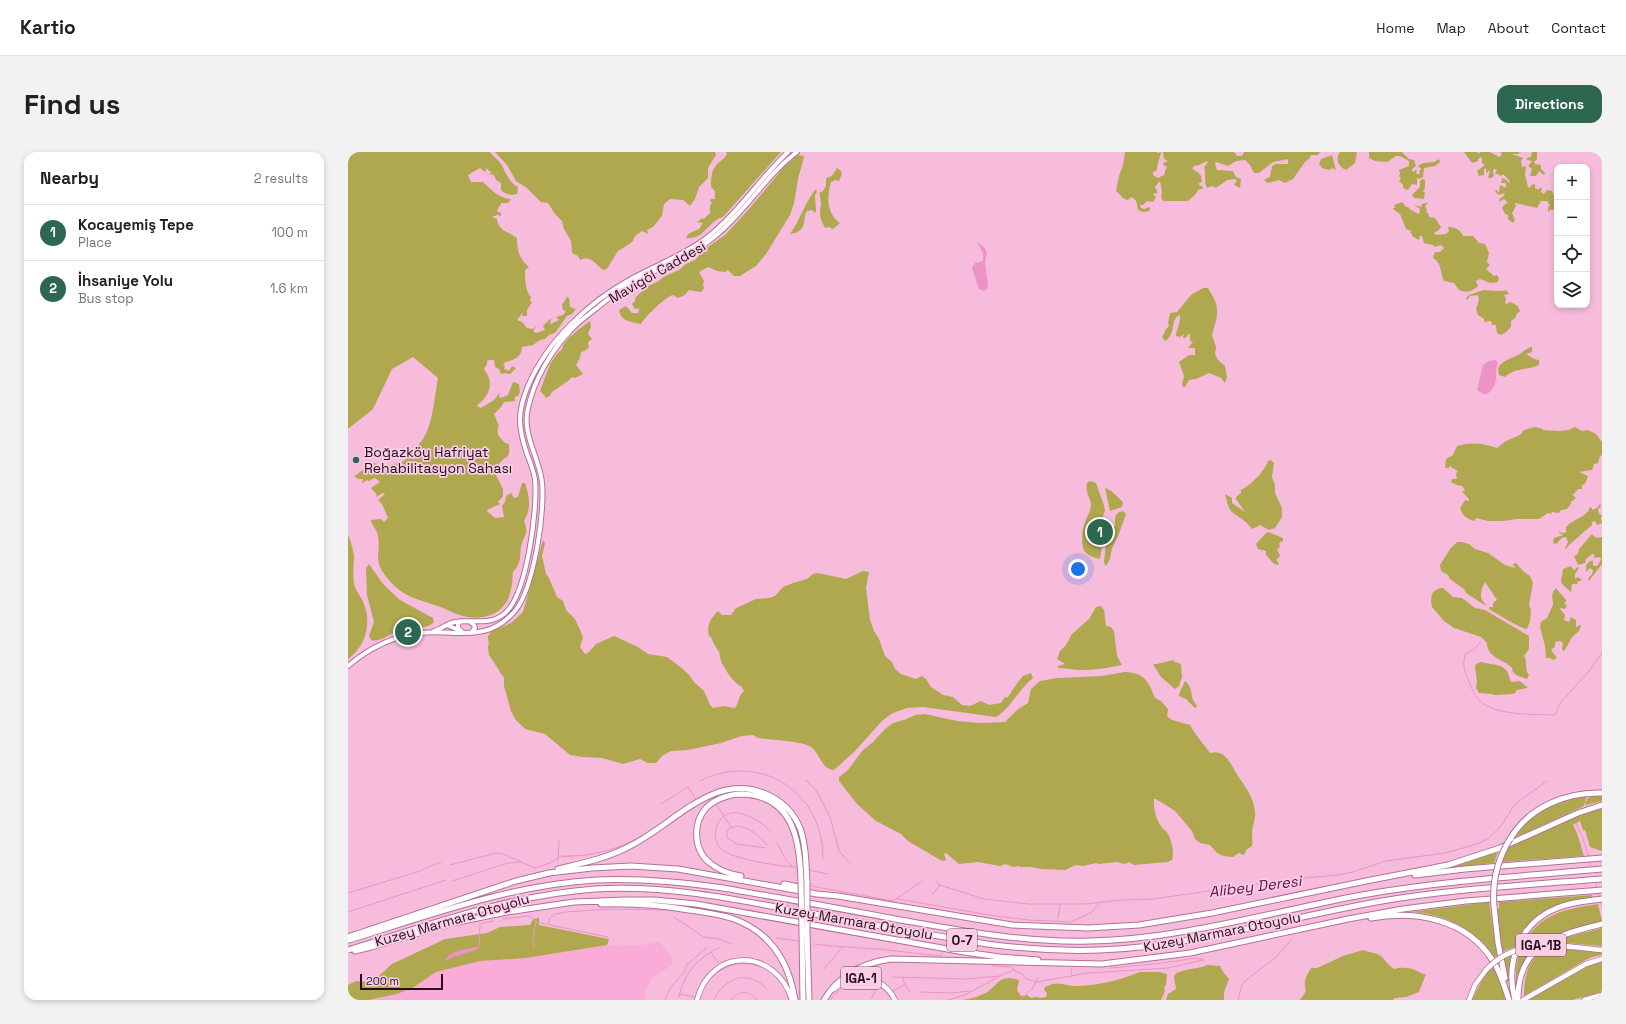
<!DOCTYPE html>
<meta charset="utf-8">
<style>
body{margin:0;font-family:"Space Grotesk",sans-serif;background:#f2f2f2;color:#202124}
.controls{position:absolute;right:12px;top:12px;display:grid;overflow:hidden;border-radius:8px;box-shadow:0 2px 6px #0003}
.controls button{width:36px;height:36px;display:grid;place-items:center;padding:0;border:0;border-bottom:1px solid #e0e0e0;background:#fff;color:#202124;font:20px sans-serif}
.scale{position:absolute;left:12px;bottom:10px;width:83px;box-sizing:border-box;padding-left:4px;border:2px solid #260d1c;border-top:0;font-size:11px;line-height:14px;white-space:nowrap;color:#260d1c;-webkit-text-stroke:3px #fbcee6;paint-order:stroke}
.you{position:absolute;left:730px;top:417px;width:14px;height:14px;margin:-10px;border:3px solid #fff;border-radius:50%;background:#1a73e8;box-shadow:0 0 0 6px #1a73e833}
.badge{display:grid;place-items:center;width:26px;height:26px;border-radius:50%;background:#2d6750;color:#fff;font-size:13px;font-weight:700}
.pin{position:absolute;translate:-50% -50%;border:2px solid #fff;box-shadow:0 1px 4px #0006}
.list{margin:0;padding:0;list-style:none}
h2{display:flex;justify-content:space-between;align-items:center;height:52px;margin:0;padding:0 16px;font-size:17px}
h2 small{font-size:13px;font-weight:400;color:#757577}
.list li{display:grid;grid-template-columns:26px 1fr auto;gap:12px;align-items:center;box-sizing:border-box;height:56px;padding:0 16px;border-top:1px solid #e0e0e0}
.list b{display:block;font-size:15px;white-space:nowrap}
.list p{margin:0;font-size:13px;white-space:nowrap;color:#757577}
.list em{font-size:13px;font-style:normal;color:#757577}
.icon{flex:none;width:22px;height:22px;fill:none;stroke:currentColor;stroke-width:2;stroke-linecap:round;stroke-linejoin:round}
.map{position:relative;flex:none;width:1254px;height:848px;overflow:hidden;border-radius:12px}
header{display:flex;align-items:center;gap:24px;box-sizing:border-box;height:56px;padding:0 20px;background:#fff;border-bottom:1px solid #e0e0e0}
header strong{font-size:19px}
nav{display:flex;gap:22px;margin-inline-start:auto;font-size:14px}
.intro{display:flex;align-items:center;justify-content:space-between;box-sizing:border-box;height:96px;padding:0 24px}
h1{margin:0;font-size:28px}
.button{padding:10px 18px;border-radius:12px;background:#2d6750;color:#fff;font-size:14px;font-weight:700}
main{display:flex;gap:24px;padding:0 24px}
aside{flex:1;background:#fff;border-radius:12px;box-shadow:0 2px 6px #0003}
.map>svg:first-child{display:block}
.built{fill:#faabd8}
.green{fill:#afa84f}
.water{fill:#ec92c6}
.lines{fill:none;stroke-linecap:round;stroke-linejoin:round}
.stream{stroke:#ec92c6;stroke-width:1}
.secondary-casing{stroke:#b37097;stroke-width:6}
.trunk-casing{stroke:#b37097;stroke-width:6}
.motorway-casing{stroke:#b37097;stroke-width:7}
.secondary{stroke:#fff;stroke-width:4}
.trunk{stroke:#fff;stroke-width:4.5}
.motorway{stroke:#fff;stroke-width:5}
.trunk-bridge-casing{stroke:#b37097;stroke-width:6;stroke-linecap:butt}
.motorway-bridge-casing{stroke:#b37097;stroke-width:7;stroke-linecap:butt}
.trunk-bridge{stroke:#fff;stroke-width:4.5}
.motorway-bridge{stroke:#fff;stroke-width:5}
.poi-dot{fill:#2d6750;stroke:#fbcee6;stroke-width:1.5}
.labels{text-anchor:middle;dominant-baseline:central;stroke-width:3.5;stroke-linejoin:round;paint-order:stroke}
.shield{fill:#fbcee6;stroke:#664759;stroke-width:1}
.shield-label{font-size:13px;font-weight:bold;fill:#260d1c}
.street-label{font-size:14px;fill:#260d1c;stroke:#fbcee6}
.poi-label{font-size:14px;fill:#260d1c;stroke:#fbcee6;text-anchor:start}
.water-label{font-size:15px;font-style:italic;fill:#601046;stroke:#fbcee6}
</style>
<header>
<strong>Kartio</strong>
<nav><a>Home</a><a>Map</a><a>About</a><a>Contact</a></nav>
</header>
<div class="intro"><h1>Find us</h1><a class="button">Directions</a></div>
<main>
<aside>
<h2>Nearby<small>2 results</small></h2>
<ul class="list">
<li><span class="badge">1</span><div><b>Kocayemiş Tepe</b><p>Place</p></div><em>100 m</em></li>
<li><span class="badge">2</span><div><b>İhsaniye Yolu</b><p>Bus stop</p></div><em>1.6 km</em></li>
</ul>
</aside>
<div class="map">
<svg width="1254" height="848" viewBox="0 0 1254 848">
<rect width="100%" height="100%" fill="#f7bcdc"/>
<path class="built" d="M 312,790 L 325,807 L 324,813 L 302,828 L 297,841 L 298,848 L 20,848 L 49,842 L 66,835 L 88,820 L 132,809 L 178,806 L 259,793 L 287,794 Z"/>
<path class="green" d="M 0,0 L 142,0 C 145,5 150,7 153,12 C 158,20 160,30 170,35 L 169,42 C 164,44 156,42 153,38 L 153,31 L 148,28 L 146,23 L 141,22 L 144,20 L 141,19 L 139,16 L 137,20 L 132,16 L 120,23 L 123,30 L 135,30 C 144,38 150,46 163,47 L 160,51 L 153,51 L 153,53 L 151,54 L 149,59 L 153,61 L 153,64 L 149,63 L 144,65 L 149,67 C 151,80 160,79 169,86 C 169,98 171,107 181,115 L 177,118 C 177,126 177,139 183,145 L 182,149 L 184,150 L 179,158 L 179,164 L 174,164 L 175,160 L 169,168 L 174,170 L 179,176 L 185,177 L 189,174 L 185,179 L 188,181 L 197,178 L 195,174 L 201,168 L 204,167 L 202,170 L 203,172 L 211,168 L 208,165 L 215,163 L 218,159 L 215,158 L 214,153 L 219,145 L 221,146 L 222,155 L 228,157 L 224,162 L 219,164 L 207,181 L 201,183 L 197,187 L 192,188 L 185,193 L 174,195 C 174,205 166,208 157,210 L 155,213 L 157,214 L 156,217 L 161,219 L 164,214 L 168,216 L 162,222 L 156,221 L 153,222 L 151,217 L 147,215 L 146,208 L 141,208 L 139,209 L 139,212 L 136,217 C 144,228 144,236 136,247 C 133,250 131,251 129,254 L 133,256 L 146,248 L 152,240 L 151,245 L 153,246 L 160,243 L 165,230 L 171,232 L 172,240 L 170,244 L 167,245 L 167,249 L 156,250 L 153,255 L 146,262 L 151,274 C 147,281 152,286 157,291 L 161,292 C 162,309 159,302 152,311 C 150,314 148,318 147,321 L 155,337 L 155,344 L 150,350 L 152,352 L 139,358 L 139,359 L 147,366 L 156,365 L 154,354 L 157,350 L 158,344 L 163,341 L 166,346 L 170,345 L 174,331 L 177,331 C 181,344 184,356 176,369 C 182,383 175,383 173,395 C 172,400 173,407 170,413 C 169,416 166,418 165,420 C 164,424 165,429 164,432 C 163,438 161,448 157,452 C 148,465 130,468 115,464 C 106,462 97,456 87,453 C 68,447 54,444 40,427 C 24,407 33,405 30,384 C 29,378 24,374 23,368 L 33,367 L 36,370 L 40,366 L 34,352 L 30,348 L 37,342 L 35,341 L 28,345 L 29,343 L 23,336 L 32,330 L 27,326 L 21,329 L 19,328 L 15,331 L 14,331 L 15,327 L 10,327 L 6,324 L 26,311 L 29,312 L 29,318 L 27,321 L 29,323 C 32,320 36,316 40,314 C 48,310 56,313 60,303 L 54,300 C 59,299 65,297 69,294 C 85,281 86,246 90,226 L 65,205 L 44,217 L 25,257 L 0,277 Z
M 147,0 L 367,0 L 368,3 L 360,16 L 360,26 L 351,35 L 347,47 L 342,54 L 335,48 L 322,47 L 316,52 L 314,64 L 305,75 L 299,78 L 300,82 L 294,79 L 287,84 L 285,89 L 280,93 L 270,99 L 259,117 L 255,118 C 247,112 243,103 232,108 L 230,104 L 224,101 L 223,89 L 216,77 L 214,69 L 207,62 L 200,51 L 193,50 L 179,36 L 168,29 L 159,13 Z
M 378,0 L 433,0 L 375,65 C 364,67 358,81 348,85 C 345,86 340,86 338,86 L 340,82 L 351,77 L 355,71 L 349,70 L 354,66 L 356,67 L 362,61 L 362,54 L 364,51 L 362,49 L 363,47 L 367,47 L 367,39 L 363,35 C 363,28 363,20 367,15 C 371,9 376,8 379,2 Z
M 777,0 L 809,0 L 809,1 L 813,0 C 812,7 809,11 809,18 L 805,20 L 805,23 L 810,26 L 816,23 L 819,14 L 816,14 L 815,11 L 820,9 L 816,7 L 815,0 L 886,0 L 889,4 L 894,4 L 896,0 L 972,0 L 970,3 L 963,3 L 961,7 L 957,10 L 945,27 L 937,31 L 931,28 L 920,31 L 916,28 L 922,25 L 924,14 L 928,12 L 940,12 L 940,7 L 925,10 L 911,21 L 906,21 L 902,13 L 897,8 L 888,9 L 880,14 L 868,10 L 867,12 L 869,18 L 885,19 L 888,25 L 893,27 L 892,36 L 886,33 L 889,28 L 887,27 L 879,28 L 868,36 L 864,34 L 859,36 C 856,31 858,21 856,15 L 860,10 L 859,9 L 849,14 L 847,13 L 844,17 L 847,18 L 848,20 L 850,20 L 853,24 L 854,30 L 850,32 L 856,36 L 850,38 L 847,43 L 840,49 L 815,49 L 813,45 L 814,40 L 812,29 L 807,35 L 810,41 L 805,42 L 808,45 L 805,50 L 799,49 L 795,53 L 792,53 L 793,56 L 796,57 L 801,55 L 802,57 L 801,59 L 795,60 L 790,58 C 789,51 789,48 783,45 L 780,48 C 773,47 773,42 768,39 L 771,24 L 775,13 Z
M 992,0 L 1009,0 L 1007,11 L 998,18 C 990,14 987,7 992,0 Z
M 1021,0 L 1054,0 L 1061,7 L 1066,8 L 1068,14 L 1064,17 L 1065,20 L 1069,17 L 1068,22 L 1072,22 L 1071,20 L 1073,17 L 1070,14 L 1075,11 L 1086,10 L 1091,7 L 1092,10 L 1087,14 L 1076,16 L 1075,25 L 1071,27 L 1069,25 L 1069,33 L 1064,32 L 1060,38 L 1055,36 L 1055,33 L 1051,29 L 1053,26 L 1051,24 L 1052,22 L 1051,18 L 1061,14 L 1061,9 L 1052,4 L 1048,4 L 1039,10 L 1027,9 L 1021,6 Z
M 1116,0 L 1129,0 L 1131,2 L 1132,0 L 1142,0 L 1151,5 L 1154,3 L 1153,0 L 1172,0 L 1170,2 L 1164,2 L 1175,6 L 1173,9 L 1174,15 L 1178,14 L 1177,22 L 1180,35 L 1182,36 L 1183,33 L 1187,32 L 1187,36 L 1191,38 L 1191,36 L 1194,36 L 1193,40 L 1196,42 L 1199,38 L 1204,39 L 1209,52 L 1208,57 L 1202,58 L 1200,60 L 1200,55 L 1202,54 L 1199,49 L 1193,49 L 1189,56 L 1167,51 L 1168,54 L 1164,61 L 1167,68 L 1165,71 L 1160,67 L 1160,63 L 1157,62 L 1154,56 L 1157,52 L 1160,51 L 1156,47 L 1151,50 L 1152,46 L 1155,45 L 1157,41 L 1150,43 L 1147,39 L 1149,38 L 1151,41 L 1152,33 L 1158,36 L 1158,31 L 1153,31 L 1154,26 L 1158,28 L 1162,32 L 1161,28 L 1155,22 L 1153,24 L 1147,21 L 1149,18 L 1146,17 L 1145,19 L 1146,24 L 1143,26 L 1140,26 L 1142,18 L 1138,21 L 1138,16 L 1136,17 L 1136,23 L 1131,24 L 1129,19 L 1137,13 L 1134,11 L 1134,5 L 1130,7 L 1130,9 L 1124,11 Z
M 1184,0 L 1189,0 L 1189,7 L 1186,10 L 1187,12 L 1193,13 L 1193,17 L 1197,21 L 1196,23 L 1191,19 L 1188,24 L 1182,24 L 1184,17 L 1180,14 L 1184,9 L 1179,8 L 1179,6 L 1183,5 Z
M 450,3 L 456,4 L 456,5 L 450,27 L 446,51 L 442,63 L 418,102 L 408,114 L 392,124 L 386,124 L 380,118 L 377,120 L 369,119 L 360,115 L 351,120 L 356,129 L 355,133 L 356,136 L 353,140 L 341,138 L 337,143 L 330,146 L 325,143 C 317,145 297,165 293,172 C 284,170 273,170 271,158 L 278,154 L 284,161 L 290,161 L 291,156 L 287,157 L 284,152 L 287,149 L 287,147 C 289,143 294,141 295,136 L 309,130 L 317,124 L 331,118 L 338,112 L 347,108 L 357,97 L 377,83 L 402,56 L 436,15 Z
M 984,3 L 988,18 L 985,16 L 981,18 L 974,16 L 971,12 L 973,7 Z
M 489,16 L 493,19 L 494,22 L 491,29 L 487,28 L 483,30 C 479,44 478,61 492,71 L 485,77 L 481,75 L 477,76 C 472,66 471,64 473,53 C 473,50 472,47 472,43 L 471,41 L 475,39 L 478,34 L 478,26 L 484,24 Z
M 1074,27 L 1077,28 L 1077,36 L 1075,39 L 1077,41 L 1076,47 L 1066,46 L 1064,43 L 1072,35 L 1072,29 Z
M 468,37 L 469,40 L 467,43 L 468,59 L 467,61 L 464,58 L 459,59 C 455,65 458,75 451,79 C 449,81 445,81 442,82 C 452,68 457,50 468,37 Z
M 1054,50 L 1058,55 L 1060,55 L 1063,58 L 1071,62 L 1072,57 L 1066,53 L 1073,55 L 1074,52 L 1080,50 L 1077,55 L 1079,57 L 1078,60 L 1080,61 L 1081,65 L 1087,66 L 1093,75 L 1091,78 L 1086,81 L 1088,83 L 1098,82 L 1101,79 L 1100,75 C 1107,75 1113,78 1115,84 L 1125,84 L 1131,91 L 1137,92 L 1141,101 L 1139,110 L 1142,113 L 1138,117 L 1146,124 L 1149,123 L 1151,126 L 1150,130 L 1142,131 L 1132,127 L 1128,129 L 1130,134 C 1124,140 1118,141 1111,138 L 1106,131 L 1096,129 C 1092,121 1094,111 1085,106 L 1087,100 L 1092,100 L 1096,96 L 1093,93 L 1087,95 L 1085,93 L 1076,91 L 1074,84 L 1072,84 L 1071,88 L 1064,84 L 1064,82 L 1062,81 L 1063,79 L 1058,77 L 1052,62 L 1045,57 L 1047,55 L 1046,53 Z
M 855,136 L 860,136 L 861,138 C 863,142 866,145 867,149 C 872,160 867,172 864,183 L 868,195 L 867,202 L 870,208 L 877,214 L 879,225 L 877,231 L 873,226 L 861,221 L 848,227 L 841,228 L 837,235 L 835,235 L 834,232 L 836,224 L 831,210 L 841,203 L 847,203 L 847,196 L 840,196 L 845,190 L 842,189 L 842,181 L 837,186 L 835,186 L 836,182 L 832,185 L 828,184 C 828,178 833,171 832,163 L 828,165 C 823,175 827,180 818,189 L 814,186 L 818,177 L 821,174 L 820,171 L 822,161 L 829,160 L 843,143 Z
M 1135,138 C 1143,138 1151,140 1158,138 L 1161,142 L 1156,143 L 1158,147 L 1157,151 L 1159,152 L 1162,150 C 1167,152 1170,153 1172,159 L 1168,163 L 1168,165 L 1163,169 L 1163,175 L 1158,180 L 1153,183 L 1149,181 L 1148,173 L 1144,173 L 1143,169 L 1136,170 L 1136,167 L 1130,163 L 1128,157 L 1131,148 L 1130,143 L 1122,144 L 1119,148 L 1118,146 L 1121,143 Z
M 242,169 L 243,175 L 240,182 L 244,187 L 240,190 L 241,195 L 237,199 L 233,200 L 232,206 L 228,213 L 235,222 L 227,226 L 224,225 C 219,231 210,235 203,241 L 202,244 L 197,246 L 197,244 L 192,239 L 202,212 L 209,202 L 214,197 C 215,188 234,175 242,169 Z
M 1184,195 L 1184,200 L 1178,202 L 1186,207 L 1191,208 L 1191,213 C 1180,218 1166,216 1157,225 L 1151,223 L 1150,216 C 1155,208 1162,207 1170,203 C 1176,199 1177,197 1184,195 Z
M 1187,275 L 1195,277 L 1194,278 L 1211,279 L 1221,278 L 1227,275 L 1234,279 L 1240,278 L 1248,282 L 1254,290 L 1254,303 L 1252,304 L 1250,311 L 1246,312 L 1244,318 L 1231,320 L 1240,324 L 1237,332 L 1234,333 L 1234,337 L 1230,337 L 1226,342 L 1224,342 L 1228,346 L 1223,350 L 1223,352 L 1219,357 L 1213,358 L 1211,361 L 1204,360 L 1203,361 L 1204,362 L 1200,361 L 1191,367 L 1169,367 L 1155,369 L 1140,369 L 1128,366 L 1127,369 C 1118,367 1115,364 1112,356 L 1117,348 L 1121,349 L 1121,347 L 1114,340 L 1117,338 L 1114,334 L 1109,333 L 1103,330 L 1104,327 L 1109,327 L 1108,322 L 1110,321 L 1108,321 L 1110,319 L 1101,314 L 1101,316 L 1097,316 L 1098,307 L 1105,303 L 1109,294 C 1123,290 1135,291 1149,296 L 1158,289 L 1172,283 L 1176,278 Z
M 923,308 L 926,311 L 924,325 L 927,333 L 927,341 L 934,356 L 934,365 L 927,376 L 921,378 L 912,373 L 904,377 C 902,375 900,372 898,370 C 882,358 882,363 877,342 L 884,346 L 884,351 L 897,360 L 888,347 L 888,345 L 893,341 L 893,338 C 903,333 916,320 920,309 Z
M 742,329 L 748,331 C 751,341 755,348 757,358 L 753,371 L 756,380 L 752,407 C 748,406 741,404 738,401 C 732,395 734,378 737,370 C 739,364 743,359 743,352 C 742,345 737,340 739,331 Z
M 757,336 C 764,338 769,345 775,350 L 774,355 L 762,359 Z
M 1252,352 L 1253,354 L 1250,358 L 1251,362 L 1254,363 L 1253,366 L 1254,371 L 1249,373 L 1247,369 L 1244,370 L 1244,373 L 1221,393 L 1218,397 L 1217,397 L 1220,390 L 1218,385 L 1214,386 L 1208,392 L 1205,391 L 1206,386 L 1215,383 L 1214,382 L 1211,381 L 1211,380 L 1216,381 L 1218,380 L 1218,375 C 1226,366 1239,366 1242,355 L 1244,356 L 1244,358 L 1249,356 Z
M 775,359 L 778,362 C 774,373 771,384 765,394 C 762,400 764,409 757,414 L 756,409 L 760,378 L 767,374 C 767,366 766,361 775,359 Z
M 920,380 L 935,386 L 935,389 L 931,391 L 932,395 L 929,397 L 932,404 L 928,408 L 931,411 L 930,413 L 926,412 L 918,403 L 918,399 L 910,397 L 908,392 L 917,382 Z
M 1244,382 L 1248,386 L 1254,385 L 1254,412 L 1241,429 L 1240,427 L 1244,422 L 1245,418 L 1242,416 L 1238,420 L 1238,413 L 1242,409 L 1245,409 L 1245,414 L 1249,414 L 1253,408 L 1252,405 L 1247,406 L 1246,405 L 1247,403 L 1244,402 L 1238,407 L 1237,411 L 1230,413 L 1226,404 L 1230,402 L 1231,397 Z
M 0,383 C 3,390 5,397 6,404 C 6,414 4,425 7,435 C 9,441 14,446 16,452 C 24,472 17,495 0,507 Z
M 195,388 L 197,391 L 194,404 L 198,422 L 201,426 L 209,445 L 215,449 L 218,458 L 227,467 L 233,480 L 235,486 L 232,495 L 237,502 L 241,500 L 248,492 L 266,484 L 290,495 L 300,502 L 319,505 L 335,517 L 342,524 L 346,530 L 356,539 L 362,553 L 365,556 L 375,554 L 387,556 C 392,550 389,545 396,539 L 393,534 C 386,532 376,516 373,509 C 372,506 372,503 371,500 C 368,495 365,491 363,485 L 361,484 C 358,474 363,466 370,459 L 374,463 L 383,463 L 388,456 L 408,447 L 421,446 L 427,444 L 435,435 L 445,431 L 459,427 L 465,422 L 470,421 L 498,427 L 515,419 L 521,420 L 518,436 L 522,468 L 526,479 L 531,487 L 537,504 L 544,510 L 547,517 L 553,522 L 568,527 L 574,524 L 578,527 L 583,535 L 595,543 L 605,545 L 614,553 L 622,554 L 633,549 L 641,553 L 653,551 L 656,546 L 660,545 L 670,530 L 675,524 L 683,521 L 685,526 C 670,538 663,556 648,565 L 575,555 L 559,556 L 545,561 L 535,568 L 506,600 L 486,618 C 473,617 472,601 463,595 C 454,589 422,588 410,586 L 405,583 L 394,584 L 373,591 L 340,598 L 323,599 L 314,604 L 308,611 L 300,611 L 292,607 L 275,612 L 254,606 L 235,605 L 222,603 L 197,582 L 177,577 L 167,567 L 163,559 L 156,534 L 156,526 L 141,503 L 140,496 L 141,489 L 140,489 L 140,484 L 143,480 L 163,471 L 175,460 Z
M 1109,390 L 1114,390 L 1121,392 L 1127,397 L 1140,401 L 1157,413 L 1167,416 L 1165,412 L 1168,411 L 1176,420 L 1182,424 L 1185,431 L 1181,453 L 1183,458 L 1182,469 L 1179,477 C 1171,476 1150,462 1141,457 L 1141,455 L 1145,455 L 1145,451 L 1149,448 L 1137,430 C 1135,434 1131,442 1134,448 C 1135,450 1137,451 1138,454 L 1118,441 L 1116,437 L 1102,427 L 1100,423 L 1093,419 L 1092,413 L 1102,397 Z
M 21,412 L 35,432 L 52,448 L 85,466 L 86,470 C 80,477 66,476 57,477 C 45,478 35,491 23,488 L 21,484 L 26,470 L 19,443 L 18,416 Z
M 1223,414 L 1226,418 L 1230,415 L 1231,416 L 1227,422 L 1227,427 L 1230,425 L 1234,428 L 1229,430 L 1230,432 L 1224,432 L 1223,441 C 1220,436 1216,435 1213,430 L 1215,417 Z
M 1092,436 L 1095,436 L 1105,445 L 1114,446 L 1127,456 L 1137,458 L 1181,484 L 1181,497 L 1176,504 C 1180,509 1176,517 1181,523 L 1179,527 C 1174,525 1167,524 1165,520 C 1163,516 1166,517 1162,514 C 1154,507 1139,505 1139,491 L 1133,485 L 1106,476 L 1096,469 L 1084,455 L 1083,449 L 1084,442 L 1086,439 Z
M 1208,436 L 1218,448 L 1218,450 L 1216,450 L 1219,454 L 1217,457 L 1213,456 L 1212,457 L 1217,463 L 1216,468 L 1221,470 L 1223,465 L 1228,468 L 1228,475 L 1232,473 L 1233,474 L 1231,479 L 1224,485 L 1217,498 L 1215,499 L 1214,497 L 1215,491 L 1212,489 L 1207,490 L 1207,495 L 1205,496 L 1203,498 L 1209,506 L 1205,508 L 1202,506 L 1198,506 L 1197,494 L 1192,475 L 1193,470 L 1199,466 L 1205,453 C 1205,446 1202,442 1208,436 Z
M 753,454 L 756,458 L 758,474 L 763,475 L 766,479 L 769,504 L 774,513 C 760,516 746,518 732,518 C 725,518 718,516 710,516 L 710,514 L 717,512 L 709,507 L 712,499 L 718,493 L 724,482 L 741,467 L 748,455 Z
M 825,508 L 827,510 L 833,512 L 834,525 L 831,534 L 827,537 L 813,525 L 805,512 L 809,512 Z
M 1133,510 L 1153,514 L 1159,519 L 1163,530 L 1172,529 L 1180,536 L 1169,538 L 1167,541 L 1165,542 L 1147,543 L 1144,542 L 1131,541 L 1128,536 L 1129,530 L 1127,514 L 1128,512 Z
M 777,520 C 797,521 800,529 807,546 L 813,549 L 820,557 L 819,564 L 824,568 L 842,573 C 848,584 855,591 862,601 C 879,596 884,616 892,627 C 899,637 906,647 907,660 C 908,666 905,673 904,679 C 904,684 905,689 904,694 L 898,698 L 897,702 L 895,703 L 891,701 L 885,705 L 875,704 L 869,701 L 862,693 L 852,691 L 847,687 L 844,679 L 827,659 L 808,647 L 806,647 C 805,656 808,667 813,674 C 814,676 816,677 818,679 C 823,685 827,700 824,708 L 820,710 L 786,713 L 781,710 L 777,712 L 769,710 L 751,712 L 748,711 L 735,714 L 728,713 L 717,718 L 694,717 L 682,715 L 673,715 L 671,714 L 666,715 L 657,712 L 652,714 L 630,710 L 611,712 L 598,701 L 596,702 L 598,708 L 594,709 L 560,689 L 553,682 L 528,669 L 509,652 L 491,629 L 491,625 L 500,618 L 514,599 L 525,590 L 537,577 L 545,571 L 556,568 L 567,563 L 577,562 L 609,569 L 633,571 L 657,570 L 670,557 L 680,551 L 683,537 L 692,529 L 709,526 L 754,524 Z
M 837,529 C 844,534 843,542 845,548 C 846,550 848,552 849,554 L 847,556 L 838,547 L 831,544 L 831,542 Z
M 1242,643 L 1238,646 L 1236,654 L 1176,682 L 1166,685 C 1186,658 1209,647 1242,643 Z
M 1246,644 L 1254,644 L 1254,649 L 1238,653 L 1237,651 L 1240,646 Z
M 1254,656 L 1254,699 L 1242,695 L 1237,678 L 1235,678 L 1232,669 L 1225,673 L 1229,681 L 1236,704 L 1153,710 L 1159,696 L 1231,663 Z
M 1150,700 L 1146,711 L 1105,715 Z
M 1244,743 L 1245,746 L 1220,750 L 1201,757 L 1192,762 L 1176,777 L 1166,795 L 1154,800 L 1148,757 L 1151,757 L 1151,750 Z
M 1141,750 L 1149,804 L 1146,805 C 1128,777 1095,761 1062,760 Z
M 1250,752 L 1254,769 L 1207,782 L 1194,790 L 1175,792 C 1193,761 1217,757 1250,752 Z
M 191,766 L 191,773 L 261,787 L 259,793 L 178,806 L 132,809 L 88,820 L 66,835 L 49,842 L 20,848 L 0,848 L 0,833 L 8,829 L 24,830 L 44,812 L 97,787 L 139,781 L 152,775 L 182,773 L 185,767 Z
M 1254,776 L 1254,794 L 1205,790 L 1215,786 Z
M 1197,795 L 1254,800 L 1254,803 L 1244,805 L 1236,809 L 1176,844 C 1176,823 1180,810 1197,795 Z
M 1186,796 L 1176,809 L 1168,835 L 1168,816 L 1171,800 Z
M 1015,798 C 1020,800 1030,801 1034,805 C 1038,809 1041,814 1046,817 C 1053,815 1062,815 1069,819 C 1073,821 1073,822 1078,822 L 1071,840 L 1058,845 L 1047,846 L 1045,848 L 952,848 L 958,839 C 955,830 958,824 963,816 L 969,816 L 995,804 Z
M 1164,802 L 1162,817 L 1162,838 L 1155,807 Z
M 1254,809 L 1254,840 L 1224,848 L 1180,848 L 1240,814 Z
M 859,813 L 872,814 L 875,820 L 881,827 L 876,840 L 876,848 L 818,848 L 820,842 L 828,837 C 828,833 826,829 826,825 C 827,817 853,817 859,813 Z
M 1145,815 L 1153,830 L 1157,848 L 1124,848 L 1137,822 Z
M 792,820 L 811,820 L 819,822 L 818,833 L 816,835 L 817,839 L 813,848 L 614,848 C 620,847 627,846 633,843 C 651,836 648,821 671,828 L 669,838 L 673,844 L 679,843 L 683,846 L 688,845 L 693,846 L 698,845 L 699,841 L 696,838 L 697,835 C 712,827 716,835 731,834 C 751,833 773,828 792,820 Z"/>
<path class="water" d="M 629,90 L 637,96 L 639,101 L 637,110 L 640,134 L 639,137 L 636,139 L 631,137 L 624,116 L 627,111 L 635,109 L 635,101 Z
M 1148,208 L 1150,211 C 1145,224 1153,232 1139,242 L 1135,242 L 1129,238 L 1135,213 L 1141,209 Z
M 129,795 L 131,796 C 125,800 117,800 111,804 L 110,803 L 96,809 C 103,798 118,797 129,795 Z"/>
<g class="lines">
<path class="stream" d="M 1132,490 C 1128,496 1125,499 1118,501 C 1114,509 1116,520 1120,527 C 1123,535 1126,543 1132,549 C 1148,564 1185,562 1207,563 L 1213,550 L 1241,519 L 1254,501
M 458,628 L 470,641 L 482,665 L 491,699 L 502,711
M 352,629 C 411,599 476,639 475,707
M 313,652 L 340,635 L 348,647
M 368,652 L 383,675
M 1228,671 L 1235,687 L 1241,706
M 422,679 C 413,669 389,654 376,664 C 366,672 364,688 373,697 C 383,707 434,715 449,715
M 429,691 L 438,708 L 444,714
M 418,696 L 389,692 L 379,686 L 379,679 C 392,666 411,683 419,693
M 211,704 L 225,705
M 215,705 C 223,702 230,705 237,703 C 258,700 277,694 295,683
M 210,708 L 211,689
M 1241,709 L 1243,715
M 102,713 L 148,701 L 155,702 L 187,716 L 202,711 L 210,706
M 461,718 L 479,722
M 104,729 L 160,711 L 173,710
M 588,730 L 592,733 L 636,747 L 681,752 L 738,752 L 773,748 L 805,747 L 945,727 L 989,723 L 1005,720 L 1038,709 L 1097,701 L 1129,692 L 1141,686 L 1153,674 L 1167,652 L 1199,629
M 1247,730 L 1249,736
M 463,734 L 545,749 L 574,729
M 1250,740 L 1252,746
M 0,741 L 69,720 L 93,710
M 585,742 L 592,733
M 550,747 L 647,764 L 681,768 L 723,770 L 742,761
M 1253,749 L 1254,754
M 0,760 L 98,728
M 742,762 L 751,752
M 326,765 L 356,785 L 371,787 L 384,792
M 710,766 L 712,753
M 155,767 L 180,764 L 185,766
M 188,770 L 260,785
M 200,772 L 202,766 L 207,762 L 218,760 L 263,757 L 320,758
M 428,786 L 450,789
M 466,792 L 483,794 L 530,797 L 593,804 L 595,800
M 186,795 L 185,789 L 188,767
M 131,796 L 132,772 L 145,769
M 363,800 L 371,812
M 339,813 L 359,795
M 644,814 L 663,815 L 668,819
M 476,817 L 495,795
M 723,817 L 724,824
M 673,821 L 678,827 L 689,830 L 740,821 L 820,816 L 856,808 L 848,806 L 807,812 L 762,816
M 652,824 L 666,818 L 673,822
M 545,825 L 617,827 L 652,824
M 555,825 L 555,829 L 562,840
M 357,834 C 369,815 392,806 413,815
M 545,839 L 556,833
M 571,840 L 603,841 L 622,839
M 332,842 L 347,845
M 439,843 L 441,848
M 331,845 C 336,822 350,805 371,796
M 523,846 L 530,835
M 317,848 L 322,836 L 337,819 L 339,812
M 352,848 L 353,844
M 366,848 C 376,825 401,817 419,837
M 383,848 C 391,838 401,838 409,848
M 482,848 C 498,825 529,823 544,848
M 600,848 L 617,843 L 650,825
M 672,848 L 684,837 L 690,826
M 890,848 L 894,833 L 897,829 L 927,806 L 943,788"/>
<g class="secondary-casing">
<path id="secondary" d="M 113,469 L 110,472 L 110,476 L 115,481
M 122,470 L 126,473 L 127,476 L 123,481
M 99,473 L 111,478
M 86,479 C 94,477 99,471 107,470 C 124,467 141,474 156,462 C 179,444 190,356 187,328 C 186,319 182,310 179,302 C 170,275 169,260 180,234 C 199,189 241,150 283,127 C 308,113 334,104 357,87 C 389,63 411,27 440,0
M 0,514 C 21,496 45,484 73,481 C 108,477 139,492 167,459 C 186,436 199,353 193,324 C 188,301 174,279 180,256 C 186,228 203,199 222,179 C 230,170 240,163 249,156 C 262,145 276,135 290,127 C 316,114 343,104 365,86 C 397,61 417,24 449,0"/>
</g>
<g class="trunk-casing">
<path id="trunk" d="M 486,837 C 506,819 535,824 547,848
M 349,848 C 363,794 428,796 444,848
M 1121,848 L 1127,833 L 1138,818
M 1175,848 L 1238,812 L 1254,807
M 1236,848 L 1254,843"/>
</g>
<g class="motorway-casing">
<path id="motorway" d="M 1162,687 C 1181,655 1218,640 1254,641
M 210,717 C 235,711 260,706 282,694 C 312,679 337,653 368,641 C 401,629 438,643 452,676 C 458,693 458,713 459,731
M 1067,723 L 1117,717 L 1254,706
M 393,724 C 382,722 371,719 362,711 C 346,699 344,672 358,656 C 367,647 381,642 394,642 C 446,644 452,689 453,730
M 436,732 L 456,736
M 253,752 C 283,751 312,753 341,758 C 355,760 370,762 383,766 C 422,779 441,810 447,848
M 1146,754 L 1150,791 L 1157,826
M 1023,766 C 1068,758 1119,767 1145,809 C 1153,821 1156,834 1161,848
M 454,780 L 455,848
M 459,781 L 461,848
M 0,785 L 168,729 L 201,721 L 244,716 L 283,714 L 330,717 L 469,742 L 490,744 L 664,773 L 740,776 L 791,773 L 864,761 L 1018,729 L 1100,713 L 1152,696 L 1230,661 L 1254,653
M 1,788 C 82,763 163,733 248,728 C 291,726 333,730 375,736 C 432,746 490,756 547,767 C 611,778 676,791 742,789 C 834,787 923,760 1014,743 C 1094,729 1174,724 1254,717
M 0,798 C 81,773 162,743 247,737 C 315,733 382,746 449,759 C 512,770 575,782 639,792 C 698,800 758,801 816,792 C 887,782 957,763 1028,750 C 1102,737 1178,733 1254,727
M 7,799 L 23,795 L 105,771 L 159,760 L 226,750 L 278,748 L 306,748 L 348,752 L 616,800 L 652,805 L 690,808
M 476,848 C 491,823 514,811 543,807 L 754,812 L 842,801 L 1000,767 L 1055,757 L 1118,749 L 1254,738
M 1167,848 C 1157,811 1171,771 1209,756 C 1223,750 1239,749 1254,747
M 1170,848 C 1169,792 1210,783 1254,772"/>
</g>
<use href="#secondary" class="secondary"/>
<use href="#trunk" class="trunk"/>
<use href="#motorway" class="motorway"/>
<g class="trunk-bridge-casing">
<path id="trunk-bridge" d="M 1138,818 C 1169,784 1213,794 1254,798"/>
</g>
<g class="motorway-bridge-casing">
<path id="motorway-bridge" d="M 453,730 L 454,780
M 459,731 L 459,781
M 1146,754 C 1144,730 1149,708 1162,687"/>
</g>
<use href="#trunk-bridge" class="trunk-bridge"/>
<use href="#motorway-bridge" class="motorway-bridge"/>
</g>
<circle class="poi-dot" cx="8" cy="308" r="4"/>
<g class="labels">
<g class="shield">
<rect x="599" y="777" width="30" height="22" rx="3"/>
<rect x="1168" y="782" width="50" height="22" rx="3"/>
<rect x="493" y="815" width="40" height="22" rx="3"/>
</g>
<g class="shield-label">
<text x="614" y="788">O-7</text>
<text x="1193" y="793">IGA-1B</text>
<text x="513" y="826">IGA-1</text>
</g>
<g class="street-label">
<text transform="translate(309 120) rotate(-30)">Mavigöl Caddesi</text>
<text transform="translate(104 768) rotate(-16)">Kuzey Marmara Otoyolu</text>
<text transform="translate(506 769) rotate(10)">Kuzey Marmara Otoyolu</text>
<text transform="translate(874 780) rotate(-11)">Kuzey Marmara Otoyolu</text>
</g>
<g class="poi-label">
<text x="16" y="300">Boğazköy Hafriyat<tspan x="16" dy="16">Rehabilitasyon Sahası</tspan></text>
</g>
<g class="water-label">
<text transform="translate(907 734) rotate(-7)">Alibey Deresi</text>
</g>
</g>
</svg>
<div class="controls">
<button>+</button>
<button>−</button>
<button><svg class="icon" aria-label="locate" viewBox="0 0 24 24"><circle cx="12" cy="12" r="6"/><path d="M12 2v4M12 18v4M2 12h4M18 12h4"/></svg></button>
<button><svg class="icon" aria-label="layers" viewBox="0 0 24 24"><path d="M12 4l9 5-9 5-9-5zM3 14l9 5 9-5"/></svg></button>
</div>
<div class="scale">200 m</div>
<div class="you"></div>
<div class="pin badge" style="left:752px;top:380px">1</div>
<div class="pin badge" style="left:60px;top:480px">2</div>
</div>
</main>
